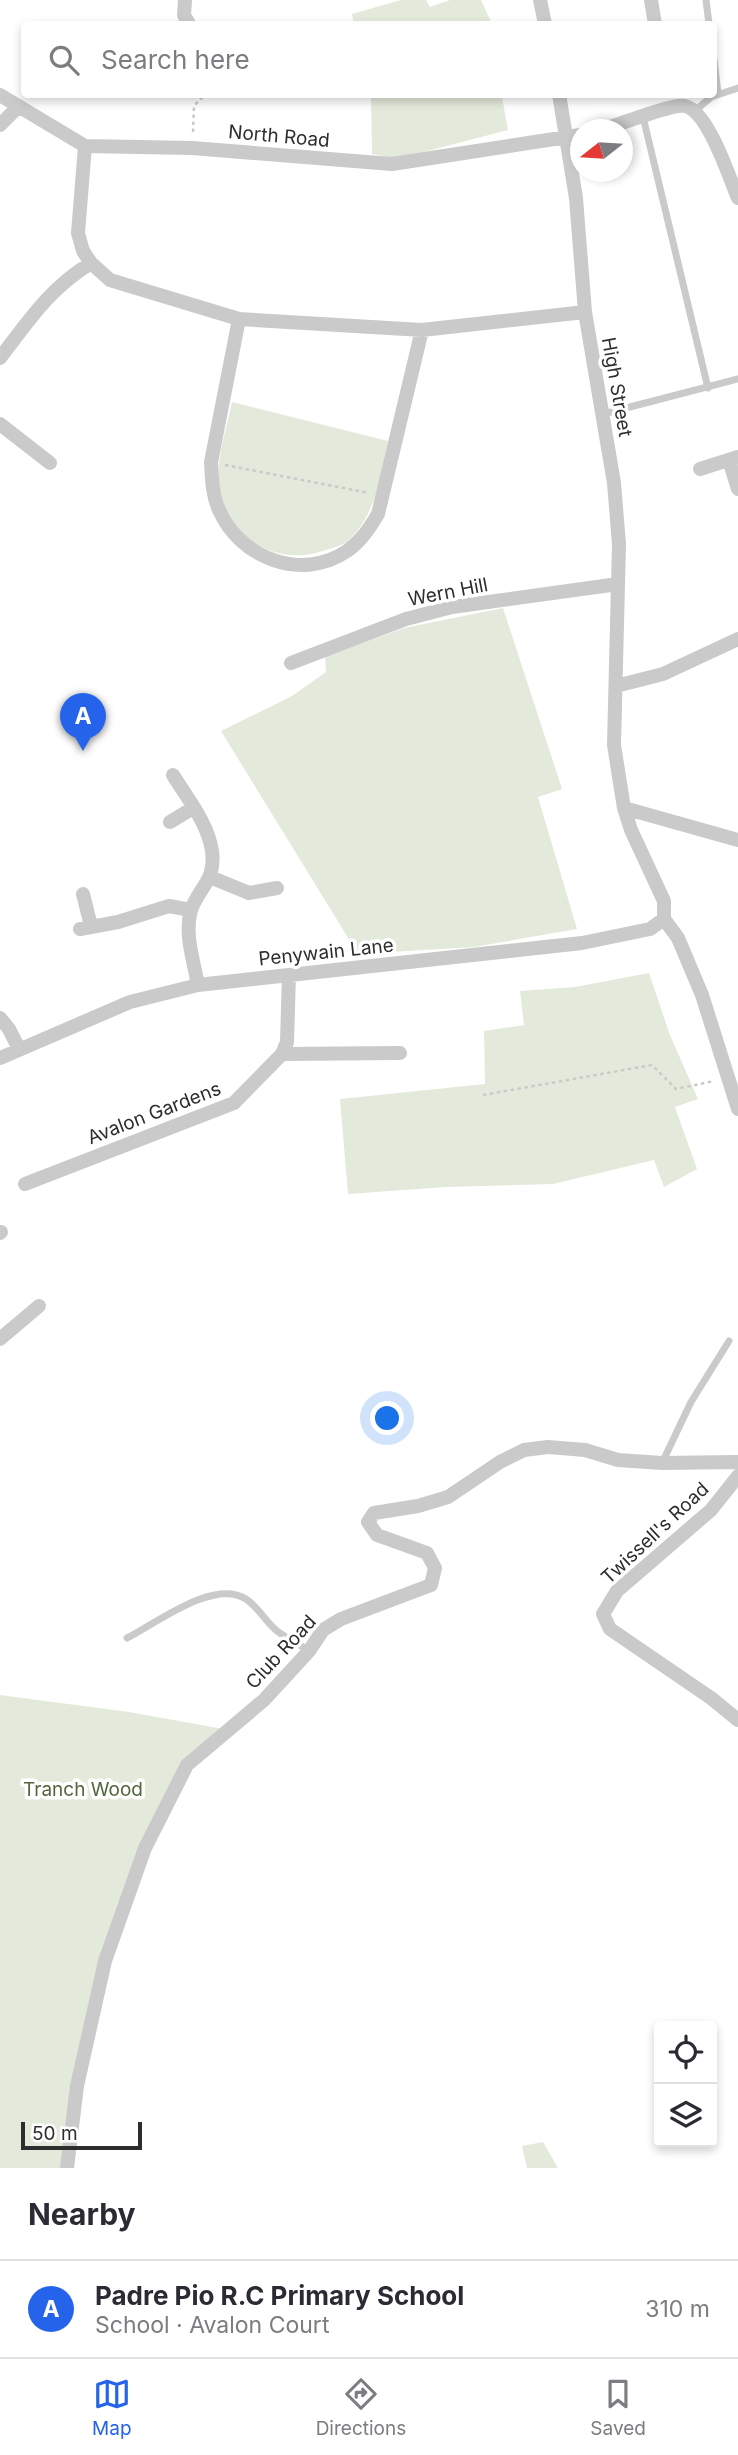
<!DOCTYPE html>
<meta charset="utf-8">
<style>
body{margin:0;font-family:Inter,sans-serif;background:#f7f7f7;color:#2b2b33}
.controls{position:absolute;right:21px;bottom:21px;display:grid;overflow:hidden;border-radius:7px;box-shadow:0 4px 10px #0003}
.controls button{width:63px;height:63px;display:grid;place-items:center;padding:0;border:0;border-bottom:2px solid #e1e1e2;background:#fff;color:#2b2b33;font:35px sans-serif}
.compass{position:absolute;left:570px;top:119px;width:63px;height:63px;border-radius:50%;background:#fff;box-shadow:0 4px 10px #0003;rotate:253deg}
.scale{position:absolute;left:21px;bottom:18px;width:121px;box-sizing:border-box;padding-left:7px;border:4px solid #2d2d2d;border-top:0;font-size:19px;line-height:24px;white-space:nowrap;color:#2d2d2d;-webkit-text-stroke:5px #fff;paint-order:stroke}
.you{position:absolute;left:388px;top:1419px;width:24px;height:24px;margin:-18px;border:5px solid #fff;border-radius:50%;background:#1a73e8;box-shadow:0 0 0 10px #1a73e833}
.badge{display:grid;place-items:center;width:46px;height:46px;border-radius:50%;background:#2563eb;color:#fff;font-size:23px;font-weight:700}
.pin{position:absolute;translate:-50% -58px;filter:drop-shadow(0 2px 4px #0008)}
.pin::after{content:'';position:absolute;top:37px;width:24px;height:21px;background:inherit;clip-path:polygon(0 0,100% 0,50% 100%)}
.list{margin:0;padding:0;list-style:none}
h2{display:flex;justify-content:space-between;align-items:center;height:91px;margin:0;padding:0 28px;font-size:30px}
h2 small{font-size:23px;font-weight:400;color:#7c7c81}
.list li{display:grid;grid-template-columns:46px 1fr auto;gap:21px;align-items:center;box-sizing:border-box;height:98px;padding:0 28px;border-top:2px solid #e1e1e2}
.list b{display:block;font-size:26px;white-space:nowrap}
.list p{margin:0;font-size:23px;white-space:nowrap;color:#7c7c81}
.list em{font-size:23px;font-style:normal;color:#7c7c81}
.icon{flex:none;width:38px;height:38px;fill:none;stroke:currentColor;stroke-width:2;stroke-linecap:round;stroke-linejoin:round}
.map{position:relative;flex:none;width:738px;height:2168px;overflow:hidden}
.search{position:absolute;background:#fff;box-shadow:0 4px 10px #0003;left:21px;right:21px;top:21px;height:77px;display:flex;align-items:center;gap:18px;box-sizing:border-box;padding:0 24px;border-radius:7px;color:#7c7c81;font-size:26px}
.sheet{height:189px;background:#fff}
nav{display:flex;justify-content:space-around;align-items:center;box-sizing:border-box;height:98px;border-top:2px solid #e1e1e2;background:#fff;font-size:19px;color:#7c7c81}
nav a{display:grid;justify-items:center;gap:4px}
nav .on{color:#2563eb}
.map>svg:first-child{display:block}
.green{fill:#e4eadb}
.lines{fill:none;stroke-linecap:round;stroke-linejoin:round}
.path{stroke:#cacaca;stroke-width:2.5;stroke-dasharray:3.5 3.5;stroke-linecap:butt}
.lane{stroke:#cacaca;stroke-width:7}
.street{stroke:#cacaca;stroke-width:14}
.labels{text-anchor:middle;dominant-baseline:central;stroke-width:7;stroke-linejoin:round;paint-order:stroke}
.street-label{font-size:19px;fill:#2d2d2d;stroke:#fff}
.park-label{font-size:19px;fill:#51663d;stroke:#fff}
</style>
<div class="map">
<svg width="738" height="2168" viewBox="0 0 738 2168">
<rect width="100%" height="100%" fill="#fff"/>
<path class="green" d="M 401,0 L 426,0 L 430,7 L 450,0 L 481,0 L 492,24 L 354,24 L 352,14 Z
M 371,95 L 513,95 L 502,97 L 508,130 L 397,159 L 372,154 Z
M 232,402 L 388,441 C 380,475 376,518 346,542 C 341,546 332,548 326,550 C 278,568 226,539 219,487 C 215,460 227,428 232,402 Z
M 503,608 L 562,789 L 538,797 L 577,929 L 474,947 L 358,954 L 221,731 L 292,696 L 326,672 L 325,657 L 404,628 Z
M 649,973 L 670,1035 L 698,1099 L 675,1107 L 697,1169 L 664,1187 L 654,1160 L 553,1184 L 446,1187 L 348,1194 L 340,1099 L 485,1084 L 484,1031 L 524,1025 L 520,991 L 575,987 Z
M 0,1695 L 129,1712 L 229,1730 L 187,1765 L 105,1962 L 67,2168 L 0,2168 Z
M 543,2142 L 558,2168 L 527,2168 L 522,2146 Z"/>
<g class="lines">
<path class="path" d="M 193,132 L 194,106 L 205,94
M 225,465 L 369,493
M 483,1095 L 652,1065 L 676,1089 L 714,1081"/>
<path class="lane" d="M 706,0 L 709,24
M 714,59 L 718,94
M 695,111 L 711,97 L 738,88
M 643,117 L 708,388
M 603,414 L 738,379
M 662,1463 L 691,1402 L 729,1341
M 127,1638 C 155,1624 214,1578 246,1599 C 258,1607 266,1622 277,1631 C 286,1638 299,1644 309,1651"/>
<path class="street" d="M 185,0 L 184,15 L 189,24
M 540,0 L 545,24
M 651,0 L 655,24
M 559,94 L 576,198 L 585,312 L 614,483 L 619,544 L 614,745 L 624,808 L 631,830 L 664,901 L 664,919 L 678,938 L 702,995 L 738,1109
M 0,95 L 85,146 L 192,148 L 392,164 L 580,135
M 0,125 L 19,106
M 601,130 C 618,125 673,103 685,106 C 708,111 729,177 738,198
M 85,146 L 78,233 L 83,251 L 91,263 L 110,280 L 239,319 L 422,330 L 585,312
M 239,319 L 211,462 C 212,478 212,495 219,510 C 240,558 301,582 347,551 C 361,541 369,529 378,514 L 422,330
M 0,358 C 30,319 49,289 91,263
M 0,424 L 50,463
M 729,460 L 738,489
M 700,469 L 738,457
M 291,663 L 406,619 L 452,607 L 618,584
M 616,686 L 663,674 L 738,639
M 173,775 C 187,798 208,823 212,851 C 216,881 199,887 191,910 C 184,934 194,962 198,985
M 624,808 L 738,840
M 170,822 L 193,808
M 210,877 L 249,893 L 277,888
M 83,894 L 91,926
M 80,929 L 118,922 L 169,906 L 191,910
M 0,1018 L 9,1029 L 19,1049
M 282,1054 L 400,1053
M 0,1058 L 130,1002 L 198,985 L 582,943 L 650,929 L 664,919
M 25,1184 L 234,1103 L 282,1054 L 287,1042 L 289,975
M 0,1233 L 1,1232
M 0,1339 L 39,1306
M 738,1476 L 711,1510 L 617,1591 L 603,1614 L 610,1629 L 711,1698 L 738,1720
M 67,2168 L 77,2086 L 105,1961 L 145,1848 L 187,1765 L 264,1700 L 309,1651 L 323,1630 L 341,1619 L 431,1585 L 435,1568 L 427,1553 L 377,1535 L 368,1522 L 374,1513 L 418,1506 L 448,1497 L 500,1462 L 524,1450 L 548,1447 L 585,1450 L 618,1460 L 662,1463 L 738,1462"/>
</g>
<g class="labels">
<g class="street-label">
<text transform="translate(279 136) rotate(5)">North Road</text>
<text transform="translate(617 387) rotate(80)">High Street</text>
<text transform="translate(448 592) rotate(-11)">Wern Hill</text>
<text transform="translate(326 952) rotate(-6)">Penywain Lane</text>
<text transform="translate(154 1113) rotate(-21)">Avalon Gardens</text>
<text transform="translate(655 1533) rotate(-43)">Twissell's Road</text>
<text transform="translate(281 1652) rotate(-47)">Club Road</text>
</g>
<g class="park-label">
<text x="83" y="1789">Tranch Wood</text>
</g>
</g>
</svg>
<div class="controls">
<button><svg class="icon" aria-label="locate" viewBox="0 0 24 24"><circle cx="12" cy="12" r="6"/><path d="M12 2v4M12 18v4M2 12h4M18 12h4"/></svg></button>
<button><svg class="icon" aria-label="layers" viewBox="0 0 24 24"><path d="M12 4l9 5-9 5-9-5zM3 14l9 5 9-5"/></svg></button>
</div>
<svg class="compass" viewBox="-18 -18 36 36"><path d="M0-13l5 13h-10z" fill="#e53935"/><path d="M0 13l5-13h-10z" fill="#7c7c81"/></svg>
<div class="scale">50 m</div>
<div class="you"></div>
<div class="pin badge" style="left:83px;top:751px">A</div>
<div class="search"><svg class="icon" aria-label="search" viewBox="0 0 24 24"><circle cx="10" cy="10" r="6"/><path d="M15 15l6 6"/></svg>Search here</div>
</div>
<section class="sheet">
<h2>Nearby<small></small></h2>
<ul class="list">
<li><span class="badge">A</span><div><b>Padre Pio R.C Primary School</b><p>School · Avalon Court</p></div><em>310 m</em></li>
</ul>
</section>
<nav>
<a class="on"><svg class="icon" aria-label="map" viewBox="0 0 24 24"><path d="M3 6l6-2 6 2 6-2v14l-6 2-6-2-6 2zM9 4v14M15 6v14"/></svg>Map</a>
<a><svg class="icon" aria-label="directions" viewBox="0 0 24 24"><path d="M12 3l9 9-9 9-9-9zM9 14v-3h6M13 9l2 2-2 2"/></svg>Directions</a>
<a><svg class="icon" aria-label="saved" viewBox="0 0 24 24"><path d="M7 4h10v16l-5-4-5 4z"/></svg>Saved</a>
</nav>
